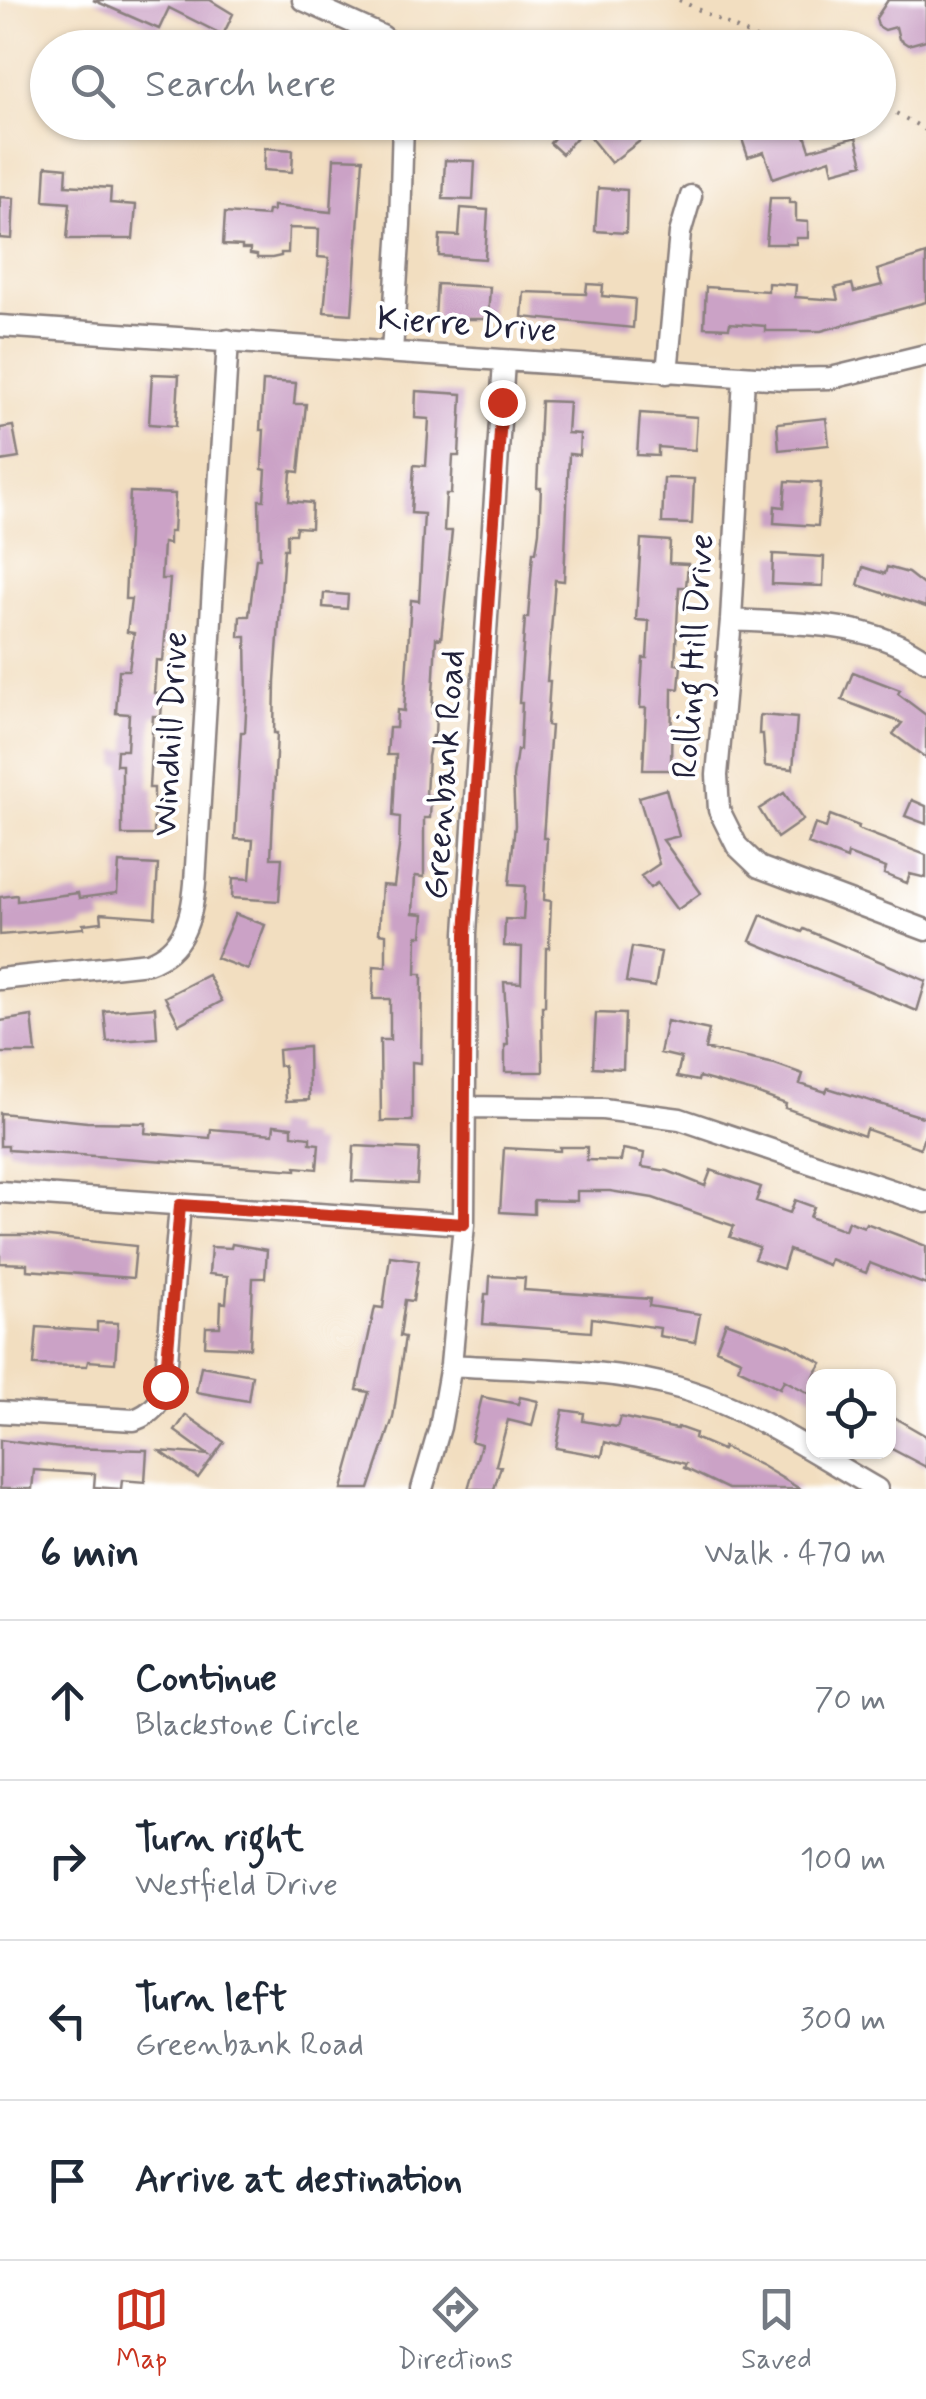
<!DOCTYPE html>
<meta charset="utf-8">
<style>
body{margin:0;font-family:Mynerve,sans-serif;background:#f2f2f3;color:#1f2937}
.controls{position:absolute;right:30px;bottom:30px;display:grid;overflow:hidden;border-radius:20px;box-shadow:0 2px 8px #0004}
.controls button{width:90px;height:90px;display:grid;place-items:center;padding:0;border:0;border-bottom:2px solid #e0e1e3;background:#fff;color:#1f2937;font:50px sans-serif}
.stop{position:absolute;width:30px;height:30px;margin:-22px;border:8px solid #c8321e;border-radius:50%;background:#fff}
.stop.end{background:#c8321e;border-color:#fff;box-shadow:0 2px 10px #0008}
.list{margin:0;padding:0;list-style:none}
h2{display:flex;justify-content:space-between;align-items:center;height:130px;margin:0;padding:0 40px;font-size:42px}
h2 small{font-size:32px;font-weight:400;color:#747a83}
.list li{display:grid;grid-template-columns:65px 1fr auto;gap:30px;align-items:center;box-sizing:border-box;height:160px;padding:0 40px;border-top:2px solid #e0e1e3}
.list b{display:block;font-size:38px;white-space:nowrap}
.list p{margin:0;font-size:32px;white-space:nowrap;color:#747a83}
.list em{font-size:32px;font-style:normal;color:#747a83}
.icon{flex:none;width:55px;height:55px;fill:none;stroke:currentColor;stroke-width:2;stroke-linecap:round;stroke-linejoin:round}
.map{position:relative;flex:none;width:926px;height:1489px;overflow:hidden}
.search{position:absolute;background:#fff;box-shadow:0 2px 8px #0004;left:30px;right:30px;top:30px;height:110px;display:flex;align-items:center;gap:25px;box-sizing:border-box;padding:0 35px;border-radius:55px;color:#747a83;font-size:38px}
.sheet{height:770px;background:#fff}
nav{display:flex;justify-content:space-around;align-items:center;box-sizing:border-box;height:140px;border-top:2px solid #e0e1e3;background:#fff;font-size:28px;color:#747a83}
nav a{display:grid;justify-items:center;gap:5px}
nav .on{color:#c8321e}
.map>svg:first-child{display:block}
.building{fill:#cba2c6}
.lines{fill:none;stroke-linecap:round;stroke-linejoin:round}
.minor-casing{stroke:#8a807e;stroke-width:25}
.path{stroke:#8a807e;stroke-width:4;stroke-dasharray:2.5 8;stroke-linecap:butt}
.minor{stroke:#fff;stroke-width:20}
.route{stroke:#c8321e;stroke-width:12}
.labels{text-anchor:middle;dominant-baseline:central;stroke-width:8;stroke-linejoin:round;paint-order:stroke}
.street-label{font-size:35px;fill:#22223b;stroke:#fff}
</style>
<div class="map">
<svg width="926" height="1489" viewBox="0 0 926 1489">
<rect width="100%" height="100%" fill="#fff"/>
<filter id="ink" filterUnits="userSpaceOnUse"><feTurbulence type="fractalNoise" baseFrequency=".01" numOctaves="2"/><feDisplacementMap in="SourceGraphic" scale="20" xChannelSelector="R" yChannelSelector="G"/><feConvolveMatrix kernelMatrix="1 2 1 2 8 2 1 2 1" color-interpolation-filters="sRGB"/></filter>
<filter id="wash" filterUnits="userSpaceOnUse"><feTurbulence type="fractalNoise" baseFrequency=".0048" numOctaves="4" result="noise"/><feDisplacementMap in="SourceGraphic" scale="40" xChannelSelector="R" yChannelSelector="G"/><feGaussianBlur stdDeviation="2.25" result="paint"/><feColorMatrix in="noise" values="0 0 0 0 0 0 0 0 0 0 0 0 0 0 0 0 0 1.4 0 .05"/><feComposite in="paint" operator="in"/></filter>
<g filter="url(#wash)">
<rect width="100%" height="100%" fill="#f2dec0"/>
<g id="blocks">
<path class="building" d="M 93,0 L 210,0 L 233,14 L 223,35 L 169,8 L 159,29 Z
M 888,0 L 926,0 L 926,40 L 908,45 L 899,39 L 896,27 L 885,30 L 878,26 L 876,18 Z
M 605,122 L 646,122 L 653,131 L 611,163 L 589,136 Z
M 562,123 L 577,137 L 562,154 L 550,143 L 554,138 L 551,135 Z
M 784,124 L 786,131 L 802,126 L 810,150 L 856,137 L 863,164 L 833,172 L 830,159 L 773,178 L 764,152 L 748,157 L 742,139 Z
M 265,148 L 293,150 L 292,172 L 264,170 Z
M 334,158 L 363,159 L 352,314 L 324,312 L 329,258 L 318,257 L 319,229 L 289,228 L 288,253 L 281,253 L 281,256 L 272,258 L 257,258 L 257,255 L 250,254 L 250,249 L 242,249 L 242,246 L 223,245 L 225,213 L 267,216 L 268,211 L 273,211 L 273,206 L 331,212 Z
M 445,160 L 475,161 L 473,200 L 443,199 Z
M 46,166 L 67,168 L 66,185 L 111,188 L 110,203 L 136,205 L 133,239 L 67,239 L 70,203 L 44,201 Z
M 598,188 L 627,190 L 626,233 L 595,231 Z
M 0,197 L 14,198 L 12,239 L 0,238 Z
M 770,198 L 789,198 L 789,203 L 796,203 L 796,221 L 808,222 L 808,238 L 796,238 L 796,244 L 766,244 Z
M 461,208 L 488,210 L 485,259 L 439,256 L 440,235 L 459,236 Z
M 926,254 L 926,302 L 821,331 L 765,331 L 765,326 L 730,323 L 729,328 L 704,327 L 706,287 L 768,291 L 768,283 L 796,285 L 795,297 L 838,300 L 835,288 L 852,284 L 854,292 L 882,285 L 877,270 Z
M 437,284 L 490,287 L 488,319 L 435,319 Z
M 587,284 L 603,285 L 602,296 L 635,299 L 633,328 L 522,317 L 524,292 L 586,294 Z
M 152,374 L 179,375 L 176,426 L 149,424 Z
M 263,381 L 296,383 L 294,404 L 306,404 L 299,472 L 291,471 L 289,501 L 312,503 L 311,528 L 296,527 L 295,534 L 287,534 L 287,549 L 284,549 L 275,681 L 274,733 L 277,733 L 271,858 L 282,858 L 279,901 L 232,898 L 233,878 L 250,879 L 253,840 L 235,839 L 241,732 L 245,732 L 247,695 L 246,637 L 239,637 L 240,616 L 249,616 L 256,558 L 260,558 L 259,500 L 264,500 L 266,470 L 262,469 L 264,430 L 260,430 Z
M 416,391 L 462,394 L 459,456 L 453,456 L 451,494 L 446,494 L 444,531 L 452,531 L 441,639 L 436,638 L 432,713 L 436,713 L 435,736 L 432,736 L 428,757 L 426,796 L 431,796 L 430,818 L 424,818 L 424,877 L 415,876 L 413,913 L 424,914 L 422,936 L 417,936 L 416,974 L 422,974 L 421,1063 L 412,1062 L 412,1121 L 381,1121 L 380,1040 L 390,1040 L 390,999 L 373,999 L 374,966 L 386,967 L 386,934 L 379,933 L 382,885 L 394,886 L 399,847 L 400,817 L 393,816 L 396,755 L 387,755 L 389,728 L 396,728 L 397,710 L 404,711 L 411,600 L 419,601 L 424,514 L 411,513 L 414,465 L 426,466 L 429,419 L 415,418 Z
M 541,401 L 569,402 L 567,433 L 580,434 L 579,455 L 569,454 L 564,581 L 555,580 L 547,681 L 550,681 L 547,725 L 551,726 L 543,838 L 547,838 L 544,900 L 551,901 L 549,948 L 546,948 L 545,1006 L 542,1006 L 543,1072 L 505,1072 L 505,1045 L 508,1045 L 504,982 L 521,983 L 522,947 L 504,946 L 505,919 L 523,920 L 525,886 L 509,885 L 515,825 L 513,777 L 517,750 L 520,750 L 522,703 L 519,703 L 525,618 L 528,618 L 533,552 L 536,552 L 539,532 L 541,488 L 537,488 Z
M 640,413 L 697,417 L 695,450 L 658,447 L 658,456 L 637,455 Z
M 826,418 L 829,445 L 779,450 L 777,423 Z
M 13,426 L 19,458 L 0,461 L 0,428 Z
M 664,478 L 694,479 L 692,524 L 662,523 Z
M 786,481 L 821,483 L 818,526 L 774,523 L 775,506 L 784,507 Z
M 130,492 L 175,494 L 173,532 L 169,532 L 169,544 L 163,543 L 161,579 L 170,579 L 163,661 L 156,660 L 154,693 L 163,693 L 161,716 L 153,716 L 149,788 L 154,788 L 154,835 L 122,835 L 122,765 L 116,765 L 117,750 L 127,750 L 129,714 L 116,713 L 119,670 L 129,670 L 134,633 L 127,632 L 131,599 L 125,599 Z
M 641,539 L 670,541 L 669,563 L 688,564 L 686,587 L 679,587 L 675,664 L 681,665 L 679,689 L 672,688 L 671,770 L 643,770 L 646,708 L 640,708 L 643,658 L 647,658 L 649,621 L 636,620 Z
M 773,554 L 824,557 L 823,586 L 772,584 Z
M 863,567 L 885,574 L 887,567 L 908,573 L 926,587 L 926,607 L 858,585 Z
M 324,593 L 348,595 L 347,609 L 323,607 Z
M 853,672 L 900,690 L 898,694 L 926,715 L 926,758 L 893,734 L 902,723 L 842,700 Z
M 760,715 L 797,718 L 793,769 L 765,766 L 763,734 L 759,734 Z
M 666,789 L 679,836 L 663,840 L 701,893 L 677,910 L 657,883 L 650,888 L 641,876 L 659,864 L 639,797 Z
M 784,793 L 803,820 L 777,838 L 759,809 Z
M 912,800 L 926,806 L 926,824 L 905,816 Z
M 830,815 L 859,826 L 858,829 L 926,855 L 926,878 L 910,874 L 907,883 L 884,874 L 886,868 L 848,854 L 847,859 L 808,844 L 815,824 L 826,828 Z
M 119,863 L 158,865 L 155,917 L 101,913 L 102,922 L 83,924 L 84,928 L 0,935 L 0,897 L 17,895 L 17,901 L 78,893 L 79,898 L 117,893 Z
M 235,914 L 265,925 L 248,970 L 216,958 Z
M 761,915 L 802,932 L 804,929 L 926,981 L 917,1011 L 750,941 Z
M 632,947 L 661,952 L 655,987 L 626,982 Z
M 208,975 L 222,1001 L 179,1024 L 165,997 Z
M 155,1007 L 157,1038 L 107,1042 L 104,1011 Z
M 596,1013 L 625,1014 L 623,1069 L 593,1067 Z
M 32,1016 L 36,1053 L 0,1053 L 0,1021 Z
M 667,1021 L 709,1030 L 705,1049 L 775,1064 L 803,1074 L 800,1084 L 826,1092 L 828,1088 L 926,1118 L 926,1132 L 920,1148 L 866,1129 L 864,1136 L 785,1108 L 786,1104 L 753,1092 L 699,1077 L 698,1081 L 677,1077 L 681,1058 L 660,1053 Z
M 308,1047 L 309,1100 L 286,1101 L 284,1065 L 279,1066 L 278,1050 Z
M 0,1113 L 87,1122 L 146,1123 L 145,1133 L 210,1138 L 211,1129 L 273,1134 L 274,1125 L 292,1127 L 292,1135 L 310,1137 L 310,1143 L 319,1144 L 317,1169 L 296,1167 L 296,1170 L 8,1150 L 8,1146 L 0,1146 Z
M 354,1146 L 419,1149 L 417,1184 L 352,1181 Z
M 560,1147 L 587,1147 L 587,1160 L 621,1161 L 623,1149 L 644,1153 L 642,1167 L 668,1171 L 705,1186 L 711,1170 L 761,1187 L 756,1201 L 790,1213 L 795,1200 L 814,1207 L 810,1217 L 845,1230 L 848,1221 L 864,1227 L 866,1223 L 903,1237 L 926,1246 L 926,1285 L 870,1263 L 866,1273 L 830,1259 L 828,1265 L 789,1250 L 783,1269 L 754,1259 L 759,1247 L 730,1237 L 734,1226 L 653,1198 L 610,1191 L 577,1191 L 577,1201 L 534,1200 L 534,1214 L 500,1212 L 504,1148 L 560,1151 Z
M 0,1235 L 30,1235 L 136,1246 L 133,1278 L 27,1270 L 27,1264 L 0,1263 Z
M 232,1244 L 267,1250 L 265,1278 L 253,1278 L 250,1348 L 205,1346 L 206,1327 L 220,1327 L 221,1302 L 226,1303 L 228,1276 L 209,1274 L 211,1247 L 231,1248 Z
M 390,1256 L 419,1260 L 413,1301 L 405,1300 L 400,1336 L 405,1337 L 393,1418 L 369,1489 L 342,1489 L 369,1392 L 357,1390 L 375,1307 L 383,1308 Z
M 490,1276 L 525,1278 L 524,1290 L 650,1299 L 649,1306 L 700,1314 L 695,1342 L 659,1336 L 660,1328 L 592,1318 L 591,1332 L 483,1324 L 485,1294 L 489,1294 Z
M 97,1322 L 118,1323 L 115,1363 L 88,1361 L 87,1366 L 34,1365 L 37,1327 L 97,1331 Z
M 726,1322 L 789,1345 L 822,1363 L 814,1376 L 814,1396 L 784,1380 L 780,1388 L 738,1368 L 741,1360 L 716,1349 Z
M 201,1366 L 252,1375 L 248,1401 L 196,1392 Z
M 482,1397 L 518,1404 L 520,1397 L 538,1401 L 532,1426 L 508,1420 L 496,1465 L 501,1466 L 494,1489 L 468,1489 L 481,1444 L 471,1441 Z
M 563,1410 L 584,1413 L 583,1421 L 617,1427 L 620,1417 L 677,1429 L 678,1427 L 695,1433 L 694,1438 L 722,1450 L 723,1447 L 762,1466 L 800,1489 L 728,1489 L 684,1468 L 686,1464 L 605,1442 L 602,1456 L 556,1448 Z
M 888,1414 L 926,1436 L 926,1467 L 888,1447 Z
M 186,1415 L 224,1442 L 198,1478 L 160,1451 L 208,1455 L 175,1431 Z
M 0,1440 L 60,1448 L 147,1450 L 145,1482 L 122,1480 L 121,1489 L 94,1487 L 95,1474 L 34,1470 L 32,1489 L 0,1489 Z"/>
</g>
</g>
<g filter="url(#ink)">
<use href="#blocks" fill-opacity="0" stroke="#8a807e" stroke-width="2.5"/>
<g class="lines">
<g class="minor-casing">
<path id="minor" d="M 303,0 L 382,36 L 393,48
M 0,326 L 784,379 L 831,378 L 926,355
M 392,352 L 400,225 L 403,122
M 667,373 L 680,233 L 691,196
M 744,377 L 731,620 L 717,775 L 719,810 L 737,846 L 759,867 L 926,930
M 731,620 C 797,624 870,620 926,661
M 0,979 L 148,963 C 184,950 192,918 195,883 L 228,340
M 466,1107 L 603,1109 L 680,1119 L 926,1202
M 0,1192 L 464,1224
M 451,1365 C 520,1370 606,1368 672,1386 C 745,1405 812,1452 877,1489
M 0,1412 L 134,1420 C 150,1414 163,1403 165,1385 L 180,1205
M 422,1489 L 440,1427 L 451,1365 L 464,1224 L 466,933 L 504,362"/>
</g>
<path class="path" d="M 679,0 L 776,48
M 878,103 L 926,130"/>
<use href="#minor" class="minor"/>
</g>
</g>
<g class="lines" filter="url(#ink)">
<path class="route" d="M 165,1386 L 180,1205 L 464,1224 L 466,934 L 502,402"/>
</g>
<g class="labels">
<g class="street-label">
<text transform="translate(467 325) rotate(4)">Kierre Drive</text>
<text transform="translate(694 656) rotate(-86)">Rolling Hill Drive</text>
<text transform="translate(171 734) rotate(-87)">Windhill Drive</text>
<text transform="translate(445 775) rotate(-86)">Greenbank Road</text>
</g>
</g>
</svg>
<div class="controls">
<button><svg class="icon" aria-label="locate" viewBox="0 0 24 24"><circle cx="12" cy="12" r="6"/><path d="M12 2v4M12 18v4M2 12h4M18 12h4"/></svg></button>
</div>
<div class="stop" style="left:165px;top:1386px"></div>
<div class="stop end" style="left:502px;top:402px"></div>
<div class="search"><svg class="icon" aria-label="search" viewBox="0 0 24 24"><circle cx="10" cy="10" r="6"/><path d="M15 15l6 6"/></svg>Search here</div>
</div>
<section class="sheet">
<h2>6 min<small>Walk · 470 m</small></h2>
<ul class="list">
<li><svg class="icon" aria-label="ahead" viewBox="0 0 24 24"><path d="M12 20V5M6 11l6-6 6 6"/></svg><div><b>Continue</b><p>Blackstone Circle</p></div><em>70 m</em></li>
<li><svg class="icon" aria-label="right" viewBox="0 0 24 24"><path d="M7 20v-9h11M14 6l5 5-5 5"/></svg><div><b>Turn right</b><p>Westfield Drive</p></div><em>100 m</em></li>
<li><svg class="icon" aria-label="left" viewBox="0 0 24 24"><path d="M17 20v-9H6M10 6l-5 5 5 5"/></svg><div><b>Turn left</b><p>Greenbank Road</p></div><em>300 m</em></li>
<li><svg class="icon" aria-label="arrive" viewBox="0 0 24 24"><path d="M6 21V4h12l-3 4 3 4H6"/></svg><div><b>Arrive at destination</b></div></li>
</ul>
</section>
<nav>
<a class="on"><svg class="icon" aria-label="map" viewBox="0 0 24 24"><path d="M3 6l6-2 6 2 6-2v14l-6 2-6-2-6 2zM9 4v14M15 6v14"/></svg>Map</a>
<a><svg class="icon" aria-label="directions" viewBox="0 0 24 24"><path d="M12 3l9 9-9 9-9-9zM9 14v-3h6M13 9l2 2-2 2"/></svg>Directions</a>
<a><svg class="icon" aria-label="saved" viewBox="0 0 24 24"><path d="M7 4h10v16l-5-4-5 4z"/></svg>Saved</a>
</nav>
